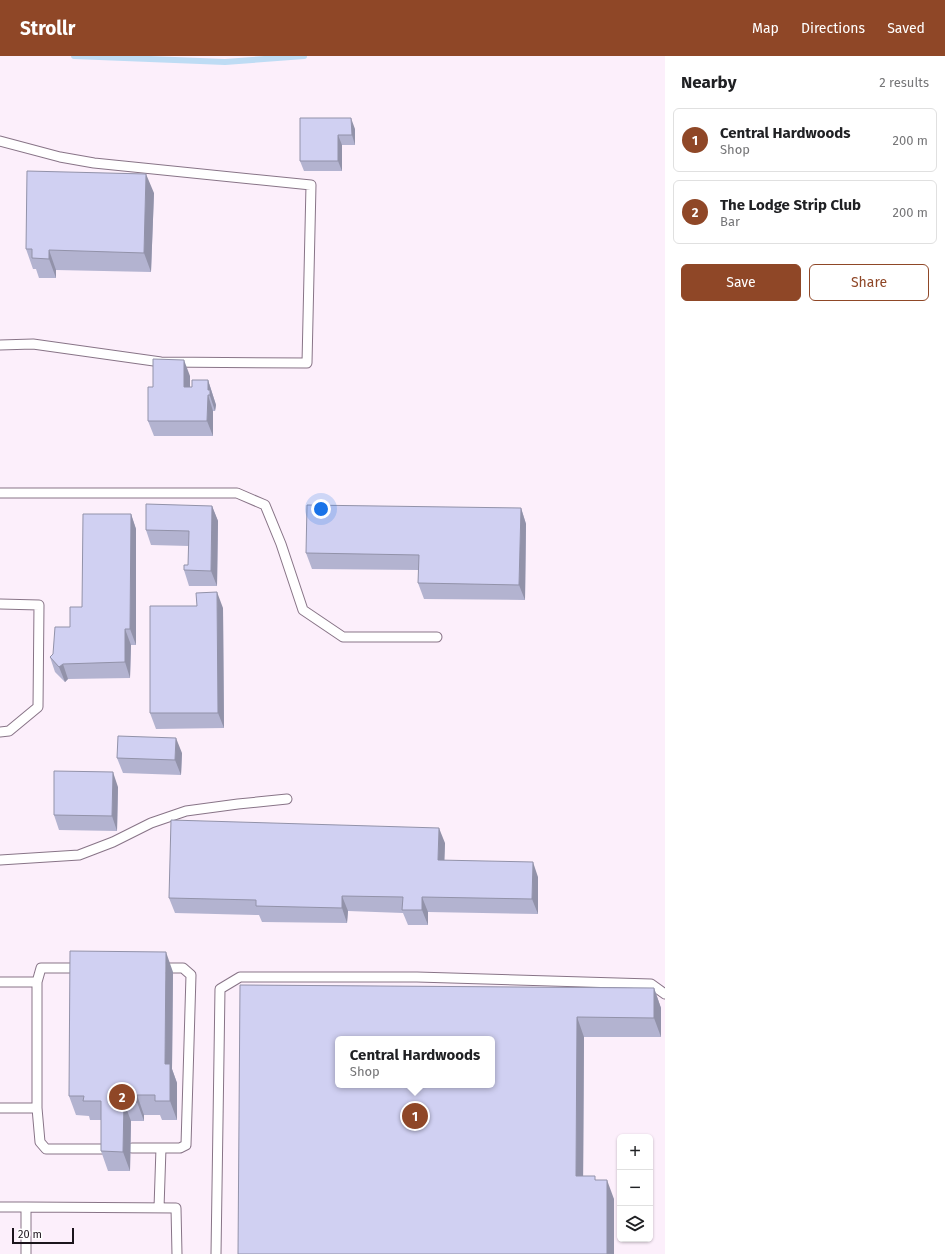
<!DOCTYPE html>
<meta charset="utf-8">
<style>
body{margin:0;font-family:"Fira Sans",sans-serif;background:#f6f6f6;color:#202124}
.controls{position:absolute;right:12px;bottom:12px;display:grid;overflow:hidden;border-radius:6px;box-shadow:0 1px 3px #0004}
.controls button{width:36px;height:36px;display:grid;place-items:center;padding:0;border:0;border-bottom:1px solid #e0e0e0;background:#fff;color:#202124;font:20px sans-serif}
.scale{position:absolute;left:12px;bottom:10px;width:62px;box-sizing:border-box;padding-left:4px;border:2px solid #1b141b;border-top:0;font-size:11px;line-height:14px;white-space:nowrap;color:#1b141b;-webkit-text-stroke:3px #fff;paint-order:stroke}
.you{position:absolute;left:321px;top:453px;width:14px;height:14px;margin:-10px;border:3px solid #fff;border-radius:50%;background:#1a73e8;box-shadow:0 0 0 6px #1a73e833}
.badge{display:grid;place-items:center;width:26px;height:26px;border-radius:50%;background:#8f4727;color:#fff;font-size:13px;font-weight:700}
.pin{position:absolute;translate:-50% -50%;border:2px solid #fff;box-shadow:0 1px 4px #0006}
.popup{position:absolute;left:335px;top:980px;width:160px;height:52px;box-sizing:border-box;display:grid;place-content:center;border-radius:6px;background:#fff;filter:drop-shadow(0 1px 3px #0005);font-size:13px;white-space:nowrap;color:#757577}
.popup b{font-size:15px;color:#202124}
.popup::after{content:'';position:absolute;left:50%;top:100%;margin-left:-8px;border:8px solid transparent;border-top-color:#fff}
.list{margin:0;padding:0;list-style:none}
h2{display:flex;justify-content:space-between;align-items:center;height:52px;margin:0;padding:0 16px;font-size:17px}
h2 small{font-size:13px;font-weight:400;color:#757577}
.list li{display:grid;grid-template-columns:26px 1fr auto;gap:12px;align-items:center;box-sizing:border-box;height:64px;margin:0 8px 8px;padding:0 8px;border:1px solid #e0e0e0;border-radius:6px}
.list b{display:block;font-size:15px;white-space:nowrap}
.list p{margin:0;font-size:13px;white-space:nowrap;color:#757577}
.list em{font-size:13px;font-style:normal;color:#757577}
.actions{display:flex;gap:8px;padding:12px 16px}
.actions a{flex:1;padding:9px 0;border:1px solid #8f4727;border-radius:6px;text-align:center;font-size:14px;color:#8f4727}
.actions .main{background:#8f4727;color:#fff}
.icon{flex:none;width:22px;height:22px;fill:none;stroke:currentColor;stroke-width:2;stroke-linecap:round;stroke-linejoin:round}
.map{position:relative;flex:none;width:665px;height:1198px;overflow:hidden}
header{display:flex;align-items:center;gap:24px;box-sizing:border-box;height:56px;padding:0 20px;background:#8f4727;color:#fff}
header strong{font-size:19px}
nav{display:flex;gap:22px;margin-inline-start:auto;font-size:14px}
main{display:flex}
aside{flex:1;background:#fff}
.map>svg:first-child{display:block}
.lines{fill:none;stroke-linecap:round;stroke-linejoin:round}
.stream{stroke:#bedcf4;stroke-width:6}
.service-casing{stroke:#887487;stroke-width:11}
.service{stroke:#fff;stroke-width:9}
.wall{fill:#b3b3d0}
.shaded-wall{fill:#9292a9}
.building{fill:#d0d0f2;stroke:#9292a9;fill-rule:evenodd}
</style>
<header>
<strong>Strollr</strong>
<nav><a>Map</a><a>Directions</a><a>Saved</a></nav>
</header>
<main>
<div class="map">
<svg width="665" height="1198" viewBox="0 0 665 1198">
<rect width="100%" height="100%" fill="#fceffb"/>
<g class="lines">
<path class="stream" d="M 74,0 L 225,6 L 304,0"/>
<g class="service-casing">
<path id="service" d="M 0,85 L 60,101 L 94,107 L 311,129 L 307,307 L 161,306 L 33,288 L 0,289
M 0,437 L 237,437 L 265,449 L 281,488 L 303,554 L 343,581 L 437,581
M 0,548 L 39,549 L 38,651 L 9,675 L 0,676
M 0,804 L 79,799 L 113,786 L 151,767 L 186,755 L 238,748 L 287,743
M 0,926 L 37,926 L 41,912 L 81,912
M 37,926 L 37,1052 L 40,1086 L 46,1093 L 108,1093
M 0,1052 L 37,1052
M 132,1092 L 180,1092 L 186,1089 L 191,919 L 183,912 L 159,912
M 0,1151 L 26,1151
M 159,1152 L 161,1092
M 26,1198 L 26,1151 L 176,1152 L 177,1198
M 216,1198 L 220,933 L 240,921 L 417,921 L 651,928 L 665,938"/>
</g>
<use href="#service" class="service"/>
</g>
<path class="wall" d="M 300,62 L 355,73 L 355,89 L 342,89 L 342,115 L 304,115 L 300,105 Z
M 154,137 L 151,216 L 56,214 L 56,222 L 39,222 L 36,213 L 33,213 L 26,193 Z
M 190,320 L 190,331 L 192,331 L 208,324 L 216,349 L 215,355 L 213,355 L 213,380 L 154,380 L 148,365 L 153,331 Z
M 212,450 L 218,465 L 217,530 L 189,530 L 184,514 L 188,509 L 189,490 L 151,489 L 146,474 Z
M 521,452 L 526,468 L 525,544 L 424,543 L 418,527 L 419,514 L 312,513 L 306,497 Z
M 131,458 L 136,473 L 136,589 L 131,589 L 130,622 L 68,623 L 65,626 L 55,616 L 50,601 L 53,598 L 70,571 L 82,551 Z
M 197,550 L 223,552 L 224,672 L 156,673 L 150,657 Z
M 182,697 L 181,719 L 123,717 L 117,702 Z
M 118,731 L 117,775 L 59,774 L 54,759 Z
M 445,787 L 444,804 L 538,821 L 538,858 L 428,856 L 428,869 L 408,869 L 403,857 L 348,855 L 347,867 L 262,866 L 259,859 L 175,857 L 169,842 Z
M 173,916 L 172,1013 L 177,1027 L 177,1064 L 162,1064 L 160,1059 L 144,1059 L 144,1065 L 131,1065 L 130,1115 L 108,1115 L 101,1095 L 101,1064 L 90,1064 L 89,1060 L 76,1059 L 69,1040 Z
M 240,929 L 654,932 L 661,952 L 661,981 L 584,981 L 583,1120 L 596,1124 L 614,1143 Z"/>
<path class="shaded-wall" d="M 351,62 L 355,73 L 355,89 L 352,79 Z
M 338,79 L 342,89 L 342,115 L 338,105 Z
M 146,118 L 154,137 L 151,216 L 144,197 Z
M 49,194 L 56,214 L 56,222 L 49,203 Z
M 184,304 L 190,320 L 190,346 L 184,331 Z
M 208,324 L 216,349 L 215,355 L 208,334 Z
M 208,339 L 213,355 L 213,380 L 207,365 Z
M 212,450 L 218,465 L 217,530 L 211,515 Z
M 521,452 L 526,468 L 525,544 L 519,529 Z
M 131,458 L 136,473 L 136,589 L 130,573 Z
M 217,536 L 223,552 L 224,672 L 218,657 Z
M 125,573 L 131,589 L 130,622 L 125,606 Z
M 63,608 L 68,623 L 65,626 L 59,611 Z
M 176,682 L 182,697 L 181,719 L 175,704 Z
M 113,716 L 118,731 L 117,775 L 112,760 Z
M 439,772 L 445,787 L 444,819 L 438,804 Z
M 533,806 L 538,821 L 538,858 L 532,843 Z
M 342,840 L 348,855 L 347,867 L 342,852 Z
M 422,841 L 428,856 L 428,869 L 422,854 Z
M 166,896 L 173,916 L 172,1013 L 177,1027 L 177,1064 L 170,1045 L 165,1008 Z
M 654,932 L 661,952 L 661,981 L 654,962 Z
M 577,961 L 584,981 L 583,1139 L 576,1120 Z
M 137,1039 L 144,1059 L 144,1065 L 137,1046 Z
M 124,1046 L 131,1065 L 130,1115 L 123,1096 Z
M 607,1124 L 614,1143 L 614,1198 L 607,1198 Z"/>
<path class="building" d="M 300,62 L 351,62 L 352,79 L 338,79 L 338,105 L 300,105 Z
M 27,115 L 146,118 L 144,197 L 49,194 L 49,203 L 32,202 L 32,193 L 26,193 Z
M 153,303 L 184,304 L 184,331 L 192,331 L 192,324 L 208,324 L 208,334 L 210,334 L 210,339 L 208,339 L 207,365 L 148,365 L 148,331 L 153,331 Z
M 146,448 L 212,450 L 211,515 L 184,514 L 184,509 L 188,509 L 189,475 L 146,474 Z
M 307,449 L 521,452 L 519,529 L 418,527 L 419,499 L 306,497 Z
M 83,458 L 131,458 L 130,573 L 125,573 L 125,606 L 63,608 L 59,611 L 50,601 L 53,598 L 55,571 L 70,571 L 70,551 L 82,551 Z
M 217,536 L 218,657 L 150,657 L 150,550 L 197,550 L 196,537 Z
M 118,680 L 176,682 L 175,704 L 117,702 Z
M 54,715 L 113,716 L 112,760 L 54,759 Z
M 171,764 L 439,772 L 438,804 L 533,806 L 532,843 L 422,841 L 422,854 L 402,854 L 403,841 L 342,840 L 342,852 L 256,850 L 256,844 L 169,842 Z
M 70,895 L 166,896 L 165,1008 L 170,1008 L 170,1045 L 155,1045 L 155,1039 L 137,1039 L 137,1046 L 124,1046 L 123,1096 L 101,1095 L 101,1045 L 83,1045 L 84,1040 L 69,1040 Z
M 240,929 L 654,932 L 654,962 L 577,961 L 576,1120 L 595,1120 L 595,1124 L 607,1124 L 607,1198 L 238,1198 ZM 338,983 L 492,983 L 492,1029 L 338,1029 Z"/>
</svg>
<div class="controls">
<button>+</button>
<button>−</button>
<button><svg class="icon" aria-label="layers" viewBox="0 0 24 24"><path d="M12 4l9 5-9 5-9-5zM3 14l9 5 9-5"/></svg></button>
</div>
<div class="scale">20 m</div>
<div class="you"></div>
<div class="pin badge" style="left:415px;top:1060px">1</div>
<div class="popup"><b>Central Hardwoods</b>Shop</div>
<div class="pin badge" style="left:122px;top:1041px">2</div>
</div>
<aside>
<h2>Nearby<small>2 results</small></h2>
<ul class="list">
<li><span class="badge">1</span><div><b>Central Hardwoods</b><p>Shop</p></div><em>200 m</em></li>
<li><span class="badge">2</span><div><b>The Lodge Strip Club</b><p>Bar</p></div><em>200 m</em></li>
</ul>
<div class="actions"><a class="main">Save</a><a>Share</a></div>
</aside>
</main>
